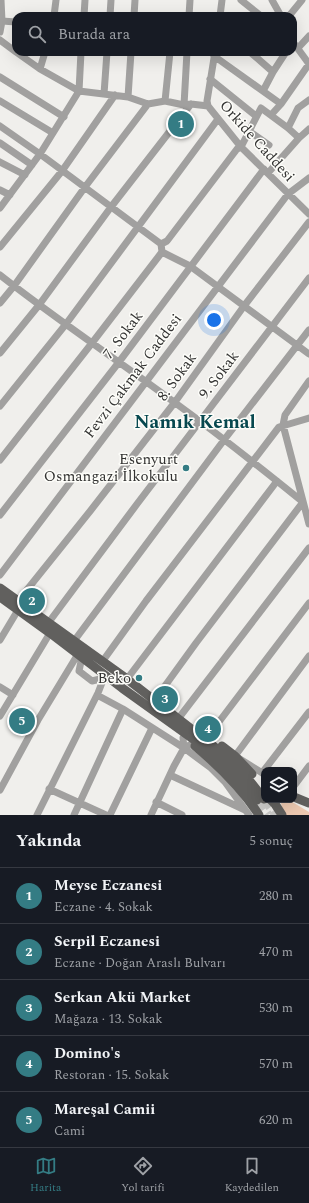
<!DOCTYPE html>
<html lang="tr">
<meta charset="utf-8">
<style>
body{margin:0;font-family:Spectral,serif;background:#20242c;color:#f1f3f6}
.controls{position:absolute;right:12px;bottom:12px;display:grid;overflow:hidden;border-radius:8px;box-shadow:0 4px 16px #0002}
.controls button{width:36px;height:36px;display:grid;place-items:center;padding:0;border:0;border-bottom:1px solid #363941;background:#171b24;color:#f1f3f6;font:20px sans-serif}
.you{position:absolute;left:214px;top:320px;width:14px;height:14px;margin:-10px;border:3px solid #fff;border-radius:50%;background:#1a73e8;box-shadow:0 0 0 6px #1a73e833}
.badge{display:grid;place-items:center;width:26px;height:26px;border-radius:50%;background:#347c84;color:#fff;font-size:13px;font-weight:700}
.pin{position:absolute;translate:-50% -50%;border:2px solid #fff;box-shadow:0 1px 4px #0006}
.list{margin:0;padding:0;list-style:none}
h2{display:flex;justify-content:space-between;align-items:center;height:52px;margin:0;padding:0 16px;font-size:17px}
h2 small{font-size:13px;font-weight:400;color:#9ea1a6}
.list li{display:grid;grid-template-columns:26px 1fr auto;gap:12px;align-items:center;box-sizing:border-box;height:56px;padding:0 16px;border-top:1px solid #363941}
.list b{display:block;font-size:15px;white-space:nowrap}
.list p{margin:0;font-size:13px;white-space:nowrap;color:#9ea1a6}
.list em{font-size:13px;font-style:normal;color:#9ea1a6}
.icon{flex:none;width:22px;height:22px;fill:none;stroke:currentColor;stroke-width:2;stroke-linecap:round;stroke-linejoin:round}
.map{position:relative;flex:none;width:309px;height:815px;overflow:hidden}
.search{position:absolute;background:#171b24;box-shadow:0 4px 16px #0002;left:12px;right:12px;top:12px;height:44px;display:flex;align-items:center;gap:10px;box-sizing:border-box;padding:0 14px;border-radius:12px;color:#9ea1a6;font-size:15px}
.sheet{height:332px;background:#171b24}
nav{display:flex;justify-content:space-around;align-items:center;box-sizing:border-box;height:56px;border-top:1px solid #363941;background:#171b24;font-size:11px;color:#9ea1a6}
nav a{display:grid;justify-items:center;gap:2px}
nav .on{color:#347c84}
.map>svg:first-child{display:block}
.green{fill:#edc9b1}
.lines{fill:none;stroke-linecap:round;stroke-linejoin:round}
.major-tunnel{stroke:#cac9c7;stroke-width:9;stroke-dasharray:9 4.5;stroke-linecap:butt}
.minor{stroke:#a1a09f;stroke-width:7}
.major{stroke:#61605e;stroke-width:9}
.poi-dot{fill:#347c84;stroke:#fdfdf9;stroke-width:1.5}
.labels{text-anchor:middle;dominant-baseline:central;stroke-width:3;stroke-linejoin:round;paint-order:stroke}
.street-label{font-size:15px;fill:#323231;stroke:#fdfdf9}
.poi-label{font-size:15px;fill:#323231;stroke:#fdfdf9;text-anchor:end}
.district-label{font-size:19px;font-weight:bold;fill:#07484f;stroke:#fdfdf9}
</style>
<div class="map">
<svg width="309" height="815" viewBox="0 0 309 815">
<rect width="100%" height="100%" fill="#f0efec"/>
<path class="green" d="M 283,800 L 289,800 L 309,812 L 309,815 L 286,815 L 283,812 L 281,803 Z"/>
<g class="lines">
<path class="major-tunnel" d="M 265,800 L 276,815
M 259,802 L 268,815"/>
<path class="minor" d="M 241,0 L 261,16
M 272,0 L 281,16
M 54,16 L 56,0
M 84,16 L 85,0
M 110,16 L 111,0
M 134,16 L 135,0
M 189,16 L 190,0
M 220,16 L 222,0
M 289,16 L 302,0
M 2,21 L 16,22
M 0,32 L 2,21 L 1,0
M 0,40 L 16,52
M 298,48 L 309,36
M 16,52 L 40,69 L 79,91 L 128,97 L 148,104 L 165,101 L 184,105 L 191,104 L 208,106
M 215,52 L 207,101 L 208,106 L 241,147 L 309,214
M 250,52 L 273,72
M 214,56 L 281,104
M 40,69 L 45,52
M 0,77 L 64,117
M 210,79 L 256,116
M 263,91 L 273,72 L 286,52
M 104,94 L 107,52
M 128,97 L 131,52
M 0,101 L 53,133
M 165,101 L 170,52
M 184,105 L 187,52
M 271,115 L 281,104 L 309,64 L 293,42
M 0,126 L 40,154 L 161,244 L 162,252 L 190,266 L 309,354
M 288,128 L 298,108 L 309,100
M 249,131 L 269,145
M 0,143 L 32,165
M 0,162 L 25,175
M 268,173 L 299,138 L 309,129
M 0,190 L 10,195
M 0,208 L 40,154 L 79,91 L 81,52
M 161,244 L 167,241 L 237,149 L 241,147 L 261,108 L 288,128 L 299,138
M 0,247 L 62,171 L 115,95
M 0,275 C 56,319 116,359 174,402 C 218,434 261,468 303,502 L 196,643 L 154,701
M 0,303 L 14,286 L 85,187 L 148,104
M 0,353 L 39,305 L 111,207 L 191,104
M 309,381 L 285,415 L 283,425 L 309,524
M 0,406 L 66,324 L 218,119
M 0,460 L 92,343 L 162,252
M 0,515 L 119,362 L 264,169
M 0,575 L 288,194 L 309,178
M 18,601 L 91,510 L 175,402 L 244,306 L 309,222
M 49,622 L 137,504 L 309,278
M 0,640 L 18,610
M 74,641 L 224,440 L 309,330
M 82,657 L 79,671 L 92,681 L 100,679 L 105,675
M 102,662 L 146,601 L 279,427 L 309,418
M 127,679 L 277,481
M 0,687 L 13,695
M 97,695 L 123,709 L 184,748 L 211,768 L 225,782 L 249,815
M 0,716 L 50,633
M 178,719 L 309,548
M 209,735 L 309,603
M 183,738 L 184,748
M 262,773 L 309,712
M 264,774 L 235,756 L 309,656
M 170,775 L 245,810
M 294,786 L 309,766
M 49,789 L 106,815
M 0,790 L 38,720 L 78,654
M 156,802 L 182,815
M 37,815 L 98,693 L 105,675
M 74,815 L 123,709
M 110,815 L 152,728
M 151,815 L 174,766 L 184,748 L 192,744"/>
<path class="major" d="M 0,588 L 127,679 L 216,748 L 239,769 L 249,780 L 264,799
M 0,597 L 50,633 L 122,688 L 210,751 L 235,774 L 257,800
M 195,746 C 219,766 242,789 259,815
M 222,746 L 235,756 L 252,774
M 294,797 L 309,803
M 271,800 L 275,804 L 282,815"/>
</g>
<g class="poi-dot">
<circle cx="186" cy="468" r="4"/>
<circle cx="139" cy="678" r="4"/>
</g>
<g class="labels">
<g class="street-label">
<text transform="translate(257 141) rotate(48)">Orkide Caddesi</text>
<text transform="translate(123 335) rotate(-53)">7. Sokak</text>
<text transform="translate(219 375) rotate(-53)">9. Sokak</text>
<text transform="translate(133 376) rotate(-53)">Fevzi Çakmak Caddesi</text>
<text transform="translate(177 377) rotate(-54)">8. Sokak</text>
</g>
<g class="poi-label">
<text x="178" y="459">Esenyurt<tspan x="178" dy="17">Osmangazi İlkokulu</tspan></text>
<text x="131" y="678">Beko</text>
</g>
<g class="district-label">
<text x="195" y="422">Namık Kemal</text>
</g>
</g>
</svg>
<div class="controls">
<button><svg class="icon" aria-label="layers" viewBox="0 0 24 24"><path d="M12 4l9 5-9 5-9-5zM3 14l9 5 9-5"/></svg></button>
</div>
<div class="you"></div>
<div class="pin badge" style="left:181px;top:124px">1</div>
<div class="pin badge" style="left:32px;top:601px">2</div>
<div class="pin badge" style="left:165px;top:699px">3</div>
<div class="pin badge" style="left:208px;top:729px">4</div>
<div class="pin badge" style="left:22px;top:721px">5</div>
<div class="search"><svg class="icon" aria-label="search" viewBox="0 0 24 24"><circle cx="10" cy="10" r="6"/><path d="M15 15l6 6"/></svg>Burada ara</div>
</div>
<section class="sheet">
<h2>Yakında<small>5 sonuç</small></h2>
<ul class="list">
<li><span class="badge">1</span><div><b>Meyse Eczanesi</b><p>Eczane · 4. Sokak</p></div><em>280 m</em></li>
<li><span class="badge">2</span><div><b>Serpil Eczanesi</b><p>Eczane · Doğan Araslı Bulvarı</p></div><em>470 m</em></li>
<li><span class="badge">3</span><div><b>Serkan Akü Market</b><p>Mağaza · 13. Sokak</p></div><em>530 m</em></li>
<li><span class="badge">4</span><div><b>Domino's</b><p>Restoran · 15. Sokak</p></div><em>570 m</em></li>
<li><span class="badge">5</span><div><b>Mareşal Camii</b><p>Cami</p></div><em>620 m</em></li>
</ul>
</section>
<nav>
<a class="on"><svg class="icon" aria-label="map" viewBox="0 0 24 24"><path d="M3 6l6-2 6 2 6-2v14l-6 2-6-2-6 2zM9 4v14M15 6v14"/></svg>Harita</a>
<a><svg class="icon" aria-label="directions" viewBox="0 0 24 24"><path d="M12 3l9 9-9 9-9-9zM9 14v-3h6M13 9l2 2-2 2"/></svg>Yol tarifi</a>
<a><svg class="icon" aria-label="saved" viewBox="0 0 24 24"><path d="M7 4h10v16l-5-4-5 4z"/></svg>Kaydedilen</a>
</nav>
